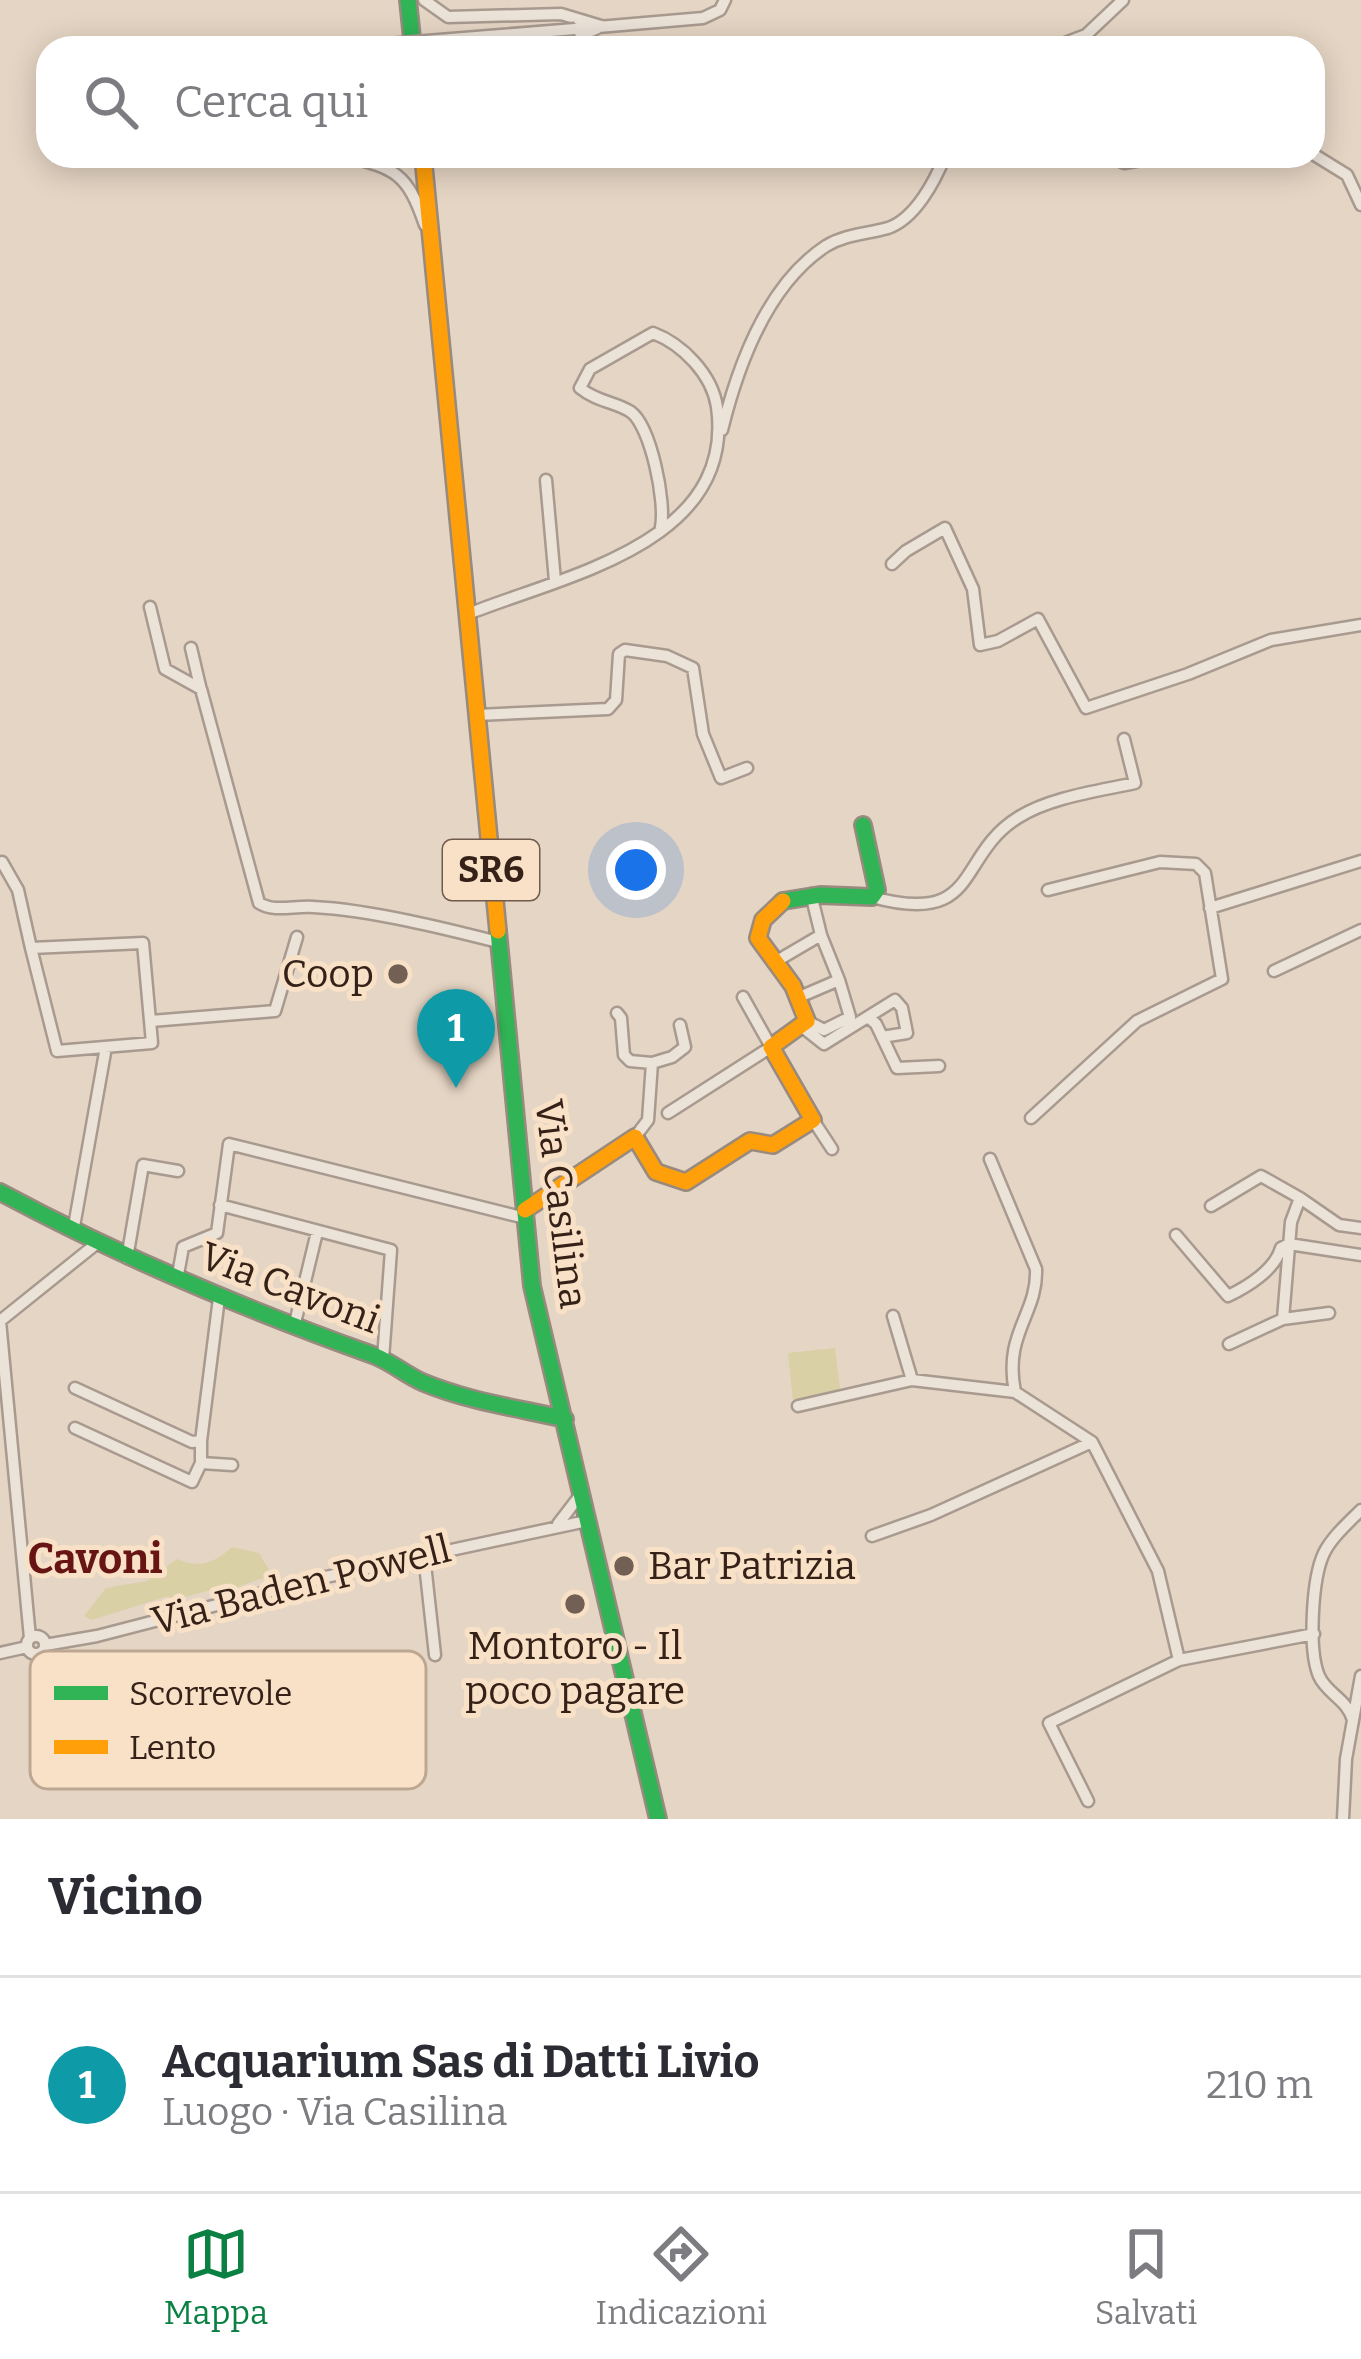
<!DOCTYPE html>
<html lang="it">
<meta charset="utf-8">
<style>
body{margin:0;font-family:Bitter,serif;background:#f2f2f3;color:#2b2b33}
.you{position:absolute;left:636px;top:870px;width:42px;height:42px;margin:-30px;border:9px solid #fff;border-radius:50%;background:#1a73e8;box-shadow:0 0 0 18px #1a73e833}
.badge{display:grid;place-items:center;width:78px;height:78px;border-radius:50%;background:#0b8043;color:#fff;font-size:39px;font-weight:700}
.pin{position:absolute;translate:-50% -99px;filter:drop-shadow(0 3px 6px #0008)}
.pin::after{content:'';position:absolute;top:63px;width:42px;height:36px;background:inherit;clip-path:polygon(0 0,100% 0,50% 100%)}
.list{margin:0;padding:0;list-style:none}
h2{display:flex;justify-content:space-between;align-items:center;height:156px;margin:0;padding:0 48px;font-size:51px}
h2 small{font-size:39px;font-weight:400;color:#7c7c81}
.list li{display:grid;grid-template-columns:78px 1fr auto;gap:36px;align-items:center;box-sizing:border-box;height:216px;padding:0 48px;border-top:3px solid #e1e1e2}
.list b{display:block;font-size:45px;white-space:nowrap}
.list p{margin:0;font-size:39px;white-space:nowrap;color:#7c7c81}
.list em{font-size:39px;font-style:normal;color:#7c7c81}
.icon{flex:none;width:66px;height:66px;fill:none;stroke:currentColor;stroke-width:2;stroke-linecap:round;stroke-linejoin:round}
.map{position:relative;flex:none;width:1361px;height:1819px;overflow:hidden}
.search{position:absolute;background:#fff;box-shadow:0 6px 30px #0003;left:36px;right:36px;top:36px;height:132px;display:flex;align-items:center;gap:30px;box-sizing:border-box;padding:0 42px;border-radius:36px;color:#7c7c81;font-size:45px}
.sheet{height:372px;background:#fff}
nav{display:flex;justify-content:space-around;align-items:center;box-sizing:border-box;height:168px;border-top:3px solid #e1e1e2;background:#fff;font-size:33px;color:#7c7c81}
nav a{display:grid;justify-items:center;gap:6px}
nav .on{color:#0b8043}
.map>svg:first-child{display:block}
.green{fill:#d9d0a5}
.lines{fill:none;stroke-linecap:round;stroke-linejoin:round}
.street-casing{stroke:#a89a8f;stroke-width:15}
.fast-casing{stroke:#988a7f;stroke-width:20}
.slow-casing{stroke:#988a7f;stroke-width:20}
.street{stroke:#ebe2d8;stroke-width:10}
.fast{stroke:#30b455;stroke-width:15}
.slow{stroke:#ff9f0a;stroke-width:15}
.street-bridge-casing{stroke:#a89a8f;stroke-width:15;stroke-linecap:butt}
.street-bridge{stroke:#ebe2d8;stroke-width:10}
.poi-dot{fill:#736054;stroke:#f8e1c7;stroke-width:4.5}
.labels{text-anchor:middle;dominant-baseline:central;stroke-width:10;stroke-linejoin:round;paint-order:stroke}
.shield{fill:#f8e1c7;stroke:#705b4c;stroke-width:3}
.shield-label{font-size:36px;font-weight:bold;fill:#352118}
.poi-label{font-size:39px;fill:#352118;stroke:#f8e1c7;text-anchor:end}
.street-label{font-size:39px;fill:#352118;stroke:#f8e1c7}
.neighbourhood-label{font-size:42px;font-weight:bold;fill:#661514;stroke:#f8e1c7}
.key{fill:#f8e1c7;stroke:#bea792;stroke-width:3}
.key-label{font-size:33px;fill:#352118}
</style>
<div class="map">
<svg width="1361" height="1819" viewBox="0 0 1361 1819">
<rect width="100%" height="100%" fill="#e5d5c4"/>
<path class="green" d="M 835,1348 L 841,1396 L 793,1401 L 788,1353 Z
M 232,1547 L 259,1553 L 272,1575 L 232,1589 L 229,1585 L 170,1601 L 168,1596 L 92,1620 L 84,1616 L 106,1588 L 147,1581 L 177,1559 C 199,1569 215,1563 232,1547 Z"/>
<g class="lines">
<g class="street-casing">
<path id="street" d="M 424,0 L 448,17 L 561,14 L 601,26
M 575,29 L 703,18 L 720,10 L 725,0
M 345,48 L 364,46
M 553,48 L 598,28
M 1052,48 L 1086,35 L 1123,0
M 1313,154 L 1347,175 L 1361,205
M 346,156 C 395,169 407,172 425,225
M 1108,156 L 1124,163 L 1165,156
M 722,430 C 738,365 768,284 826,246 C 846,234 867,234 888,228 C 915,219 935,181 945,156
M 546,480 L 555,581
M 892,564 L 906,551 L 945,528 L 973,589 L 980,645 L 998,641 L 1038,619 L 1086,708 L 1188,674 L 1271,640 L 1361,625
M 150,607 L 165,669 L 201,689 L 259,903 C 275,913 295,905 314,907 C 370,910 443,928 498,942
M 468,614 C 562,576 736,544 717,407 C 712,374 682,344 653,333 L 590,369 L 580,388 C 597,402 616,402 631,412 C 651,427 666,502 661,527
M 191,648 L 200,686
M 477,715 L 608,709 L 616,700 L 619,654 L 625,650 L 667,656 L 693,668 L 703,734 L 721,778 L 747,768
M 2,862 L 18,890 L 31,948
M 872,897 C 982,927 955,856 1019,817 C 1051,797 1099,791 1135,783 L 1124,739
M 1210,908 L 1361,861
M 143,943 L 152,1043 L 57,1051 L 31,948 Z
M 775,962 L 821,935 L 811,894
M 1274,971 L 1361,930
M 797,998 L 839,980 L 821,935
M 617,1013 L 621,1018 L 624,1055 L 630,1061 L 652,1063
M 868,1017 L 876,1024 L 897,1068 L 939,1066
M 151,1021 L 275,1011 L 297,937
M 807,1021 L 824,1030 L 850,1017 L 839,980
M 800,1025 L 824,1044 L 895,1000 L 902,1008 L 907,1033 L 882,1037
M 668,1113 L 771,1047 L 743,997
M 1031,1118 L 1137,1021 L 1222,979 L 1205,873 L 1196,864 L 1160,862 L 1048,890
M 813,1120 L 832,1149
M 635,1137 L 648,1120 L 652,1063 L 672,1057 L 685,1047 L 680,1025
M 990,1159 L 1036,1269 C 1038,1314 1003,1333 1015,1392
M 220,1205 L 391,1250 L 383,1359
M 1211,1206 L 1261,1176 L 1300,1198
M 73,1232 L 106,1047
M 1176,1235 L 1228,1296 C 1247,1287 1275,1270 1281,1248 L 1289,1244 L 1361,1255
M 127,1258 L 143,1165 L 178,1171
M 177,1280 L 183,1247 L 217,1233 L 229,1144 L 525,1218
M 1283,1319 L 1329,1313
M 294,1327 L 317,1232
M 1229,1344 L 1283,1319 L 1291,1222 L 1300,1198 L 1339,1225 L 1361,1228
M 912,1380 L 1015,1392 L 1092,1442 L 1158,1571 L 1179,1660 L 1314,1634
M 75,1388 L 192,1442 L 201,1441 L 219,1298
M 798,1406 L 912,1380 L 893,1316
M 75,1428 L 192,1482 L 201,1463 L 201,1441
M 201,1463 L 232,1465
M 558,1524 L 581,1494
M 872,1536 L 931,1515 L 1092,1442
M 424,1555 L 435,1655
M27 1645a9 9 0 1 1 18 0a9 9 0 1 1-18 0Z
M 30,1638 L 0,1321 L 96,1244
M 45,1645 L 97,1636 L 321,1578 L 582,1522 L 588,1516
M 0,1653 L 27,1647
M 1353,1720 C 1347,1699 1327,1694 1319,1676 C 1308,1650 1312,1578 1324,1553 C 1332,1537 1348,1523 1361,1510
M 1088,1801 L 1049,1723 L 1179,1660
M 1343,1819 L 1346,1759 L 1361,1676"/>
</g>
<g class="fast-casing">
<path id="fast" d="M 408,0 L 413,48
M 783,901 L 820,895 L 872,897 L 877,890 L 863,825
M 498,931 L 532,1286 L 658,1819
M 0,1192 C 121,1257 244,1309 373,1355 C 391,1362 405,1374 422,1382 C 467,1401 517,1408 565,1419"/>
</g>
<g class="slow-casing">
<path id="slow" d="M 423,156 L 498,931
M 525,1210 L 635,1137 L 656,1172 L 686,1182 L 750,1141 L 773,1145 L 813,1120 L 771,1047 L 807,1021 L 793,986 L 758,938 L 763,920 L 783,901"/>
</g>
<use href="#street" class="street"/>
<use href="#fast" class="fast"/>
<use href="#slow" class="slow"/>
<g class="street-bridge-casing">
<path id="street-bridge" d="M 364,46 L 575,29"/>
</g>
<use href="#street-bridge" class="street-bridge"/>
</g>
<g class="poi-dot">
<circle cx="398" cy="974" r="12"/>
<circle cx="624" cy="1566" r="12"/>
<circle cx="575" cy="1604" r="12"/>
</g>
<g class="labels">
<rect class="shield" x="443" y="840" width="96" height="60" rx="9"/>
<g class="shield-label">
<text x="491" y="870">SR6</text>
</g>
<g class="poi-label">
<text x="374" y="974">Coop</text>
<text x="648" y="1566" text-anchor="start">Bar Patrizia</text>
<text x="575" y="1646" text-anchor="middle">Montoro - Il<tspan x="575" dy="45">poco pagare</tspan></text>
</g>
<g class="street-label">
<text transform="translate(561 1204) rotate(83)">Via Casilina</text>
<text transform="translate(290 1288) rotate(21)">Via Cavoni</text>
<text transform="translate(301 1585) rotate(-14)">Via Baden Powell</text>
</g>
<g class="neighbourhood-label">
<text x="95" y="1559">Cavoni</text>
</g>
</g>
<rect x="30" y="1651" width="396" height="138" rx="18" class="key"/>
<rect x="54" y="1686" width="54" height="14" fill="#30b455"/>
<rect x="54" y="1740" width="54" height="14" fill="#ff9f0a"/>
<g class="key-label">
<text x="129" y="1705">Scorrevole</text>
<text x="129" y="1759">Lento</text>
</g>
</svg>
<div class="you"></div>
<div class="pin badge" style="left:456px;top:1088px;background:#0f9aa8">1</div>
<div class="search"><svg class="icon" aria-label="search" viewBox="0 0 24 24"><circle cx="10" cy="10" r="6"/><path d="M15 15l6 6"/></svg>Cerca qui</div>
</div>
<section class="sheet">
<h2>Vicino<small></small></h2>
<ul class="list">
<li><span class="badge" style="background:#0f9aa8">1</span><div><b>Acquarium Sas di Datti Livio</b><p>Luogo · Via Casilina</p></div><em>210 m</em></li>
</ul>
</section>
<nav>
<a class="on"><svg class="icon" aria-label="map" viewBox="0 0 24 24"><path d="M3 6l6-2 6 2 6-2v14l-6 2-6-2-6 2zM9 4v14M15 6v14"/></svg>Mappa</a>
<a><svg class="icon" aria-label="directions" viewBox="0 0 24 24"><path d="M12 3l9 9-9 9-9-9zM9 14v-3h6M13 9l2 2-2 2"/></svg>Indicazioni</a>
<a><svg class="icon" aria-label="saved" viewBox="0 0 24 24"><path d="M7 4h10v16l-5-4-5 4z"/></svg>Salvati</a>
</nav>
